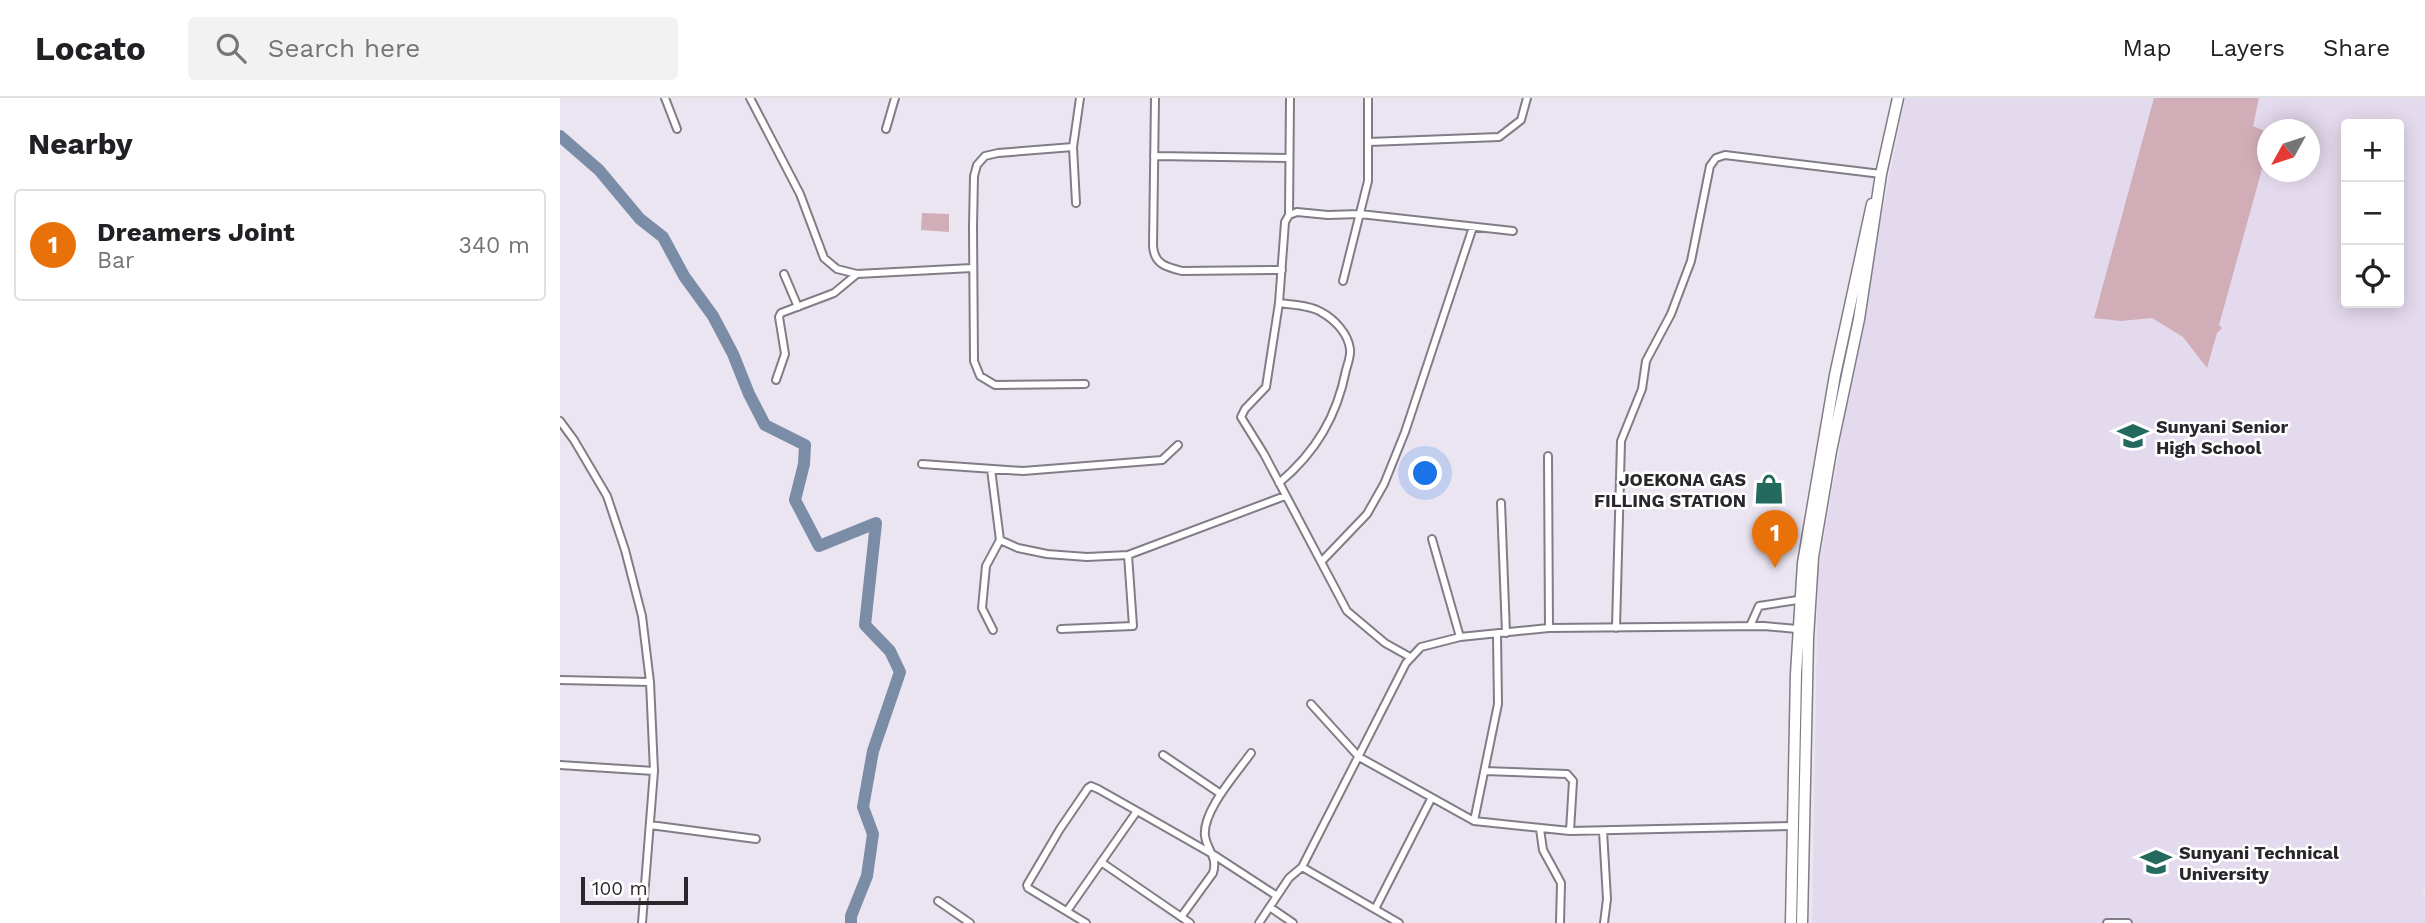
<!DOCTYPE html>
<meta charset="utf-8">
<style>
body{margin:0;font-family:"Work Sans",sans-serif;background:#f2f2f2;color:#202124}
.controls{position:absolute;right:21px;top:21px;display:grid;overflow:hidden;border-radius:7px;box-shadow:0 4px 18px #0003}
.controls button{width:63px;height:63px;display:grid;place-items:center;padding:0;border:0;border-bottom:2px solid #e0e0e0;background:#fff;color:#202124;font:35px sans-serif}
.compass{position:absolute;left:1697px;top:21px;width:63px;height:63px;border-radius:50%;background:#fff;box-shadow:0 4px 18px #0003;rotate:230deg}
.scale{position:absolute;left:21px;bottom:18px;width:107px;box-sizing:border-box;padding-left:7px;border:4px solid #29272b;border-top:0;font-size:19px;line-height:24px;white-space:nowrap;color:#29272b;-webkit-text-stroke:5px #fff;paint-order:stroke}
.you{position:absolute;left:866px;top:376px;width:24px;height:24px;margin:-18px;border:5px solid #fff;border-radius:50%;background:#1a73e8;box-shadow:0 0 0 10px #1a73e833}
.badge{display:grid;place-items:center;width:46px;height:46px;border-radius:50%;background:#0b8043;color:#fff;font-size:23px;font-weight:700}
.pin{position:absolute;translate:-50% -58px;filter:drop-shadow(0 2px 4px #0008)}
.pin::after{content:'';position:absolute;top:37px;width:24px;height:21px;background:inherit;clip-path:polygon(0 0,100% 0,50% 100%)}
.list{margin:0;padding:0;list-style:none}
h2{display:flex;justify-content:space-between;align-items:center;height:91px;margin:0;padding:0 28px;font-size:30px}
h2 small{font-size:23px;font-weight:400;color:#757577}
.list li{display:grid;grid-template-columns:46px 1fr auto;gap:21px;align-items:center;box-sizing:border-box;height:112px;margin:0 14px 14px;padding:0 14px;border:2px solid #e0e0e0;border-radius:7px}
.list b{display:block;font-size:26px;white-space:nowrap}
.list p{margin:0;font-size:23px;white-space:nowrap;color:#757577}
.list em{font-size:23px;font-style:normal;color:#757577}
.icon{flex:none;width:38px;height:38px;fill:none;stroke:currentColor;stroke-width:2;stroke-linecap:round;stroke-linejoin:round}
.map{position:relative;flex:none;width:1865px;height:825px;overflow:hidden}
header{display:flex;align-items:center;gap:42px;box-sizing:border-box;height:98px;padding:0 35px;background:#fff;border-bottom:2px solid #e0e0e0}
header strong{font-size:33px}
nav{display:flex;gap:38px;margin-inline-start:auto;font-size:24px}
.search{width:490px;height:63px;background:#f2f2f2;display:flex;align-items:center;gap:18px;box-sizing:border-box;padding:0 24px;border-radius:7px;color:#757577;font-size:26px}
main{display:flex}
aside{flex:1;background:#fff}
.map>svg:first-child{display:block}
.built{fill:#e4daed;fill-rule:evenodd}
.garden{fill:#d1adb7}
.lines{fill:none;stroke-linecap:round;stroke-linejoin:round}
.river{stroke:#7a8ca6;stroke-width:12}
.street-casing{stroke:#827c87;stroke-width:10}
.primary-casing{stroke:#827c87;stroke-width:13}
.street{stroke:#fff;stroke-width:6}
.primary{stroke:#fff;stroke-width:10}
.labels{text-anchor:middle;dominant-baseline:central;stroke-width:5;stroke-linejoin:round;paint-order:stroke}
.poi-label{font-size:18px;font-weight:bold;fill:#29272b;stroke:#fff;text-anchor:start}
</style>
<header>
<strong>Locato</strong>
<div class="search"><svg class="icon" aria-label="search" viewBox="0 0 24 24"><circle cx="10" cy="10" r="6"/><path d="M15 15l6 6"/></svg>Search here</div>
<nav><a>Map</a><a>Layers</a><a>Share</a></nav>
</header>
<main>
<aside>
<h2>Nearby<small></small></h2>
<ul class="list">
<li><span class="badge" style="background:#e8710a">1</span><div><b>Dreamers Joint</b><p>Bar</p></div><em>340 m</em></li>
</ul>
</aside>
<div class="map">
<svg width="1865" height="825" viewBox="0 0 1865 825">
<rect width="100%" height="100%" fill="#ebe5f1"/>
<path class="built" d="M 1345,0 L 1865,0 L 1865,786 L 1863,797 L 1865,798 L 1865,825 L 1252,825 L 1258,472 L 1313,160 ZM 1786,26 L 1839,26 L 1839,205 L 1786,205 ZM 1708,32 L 1750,32 L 1750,74 L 1708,74 Z"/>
<path class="garden" d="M 1594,0 L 1699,0 L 1693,28 L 1707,34 L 1707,53 L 1659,227 L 1662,230 L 1657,235 L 1647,270 L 1623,239 L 1592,220 L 1561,223 L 1534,220 Z
M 362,115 L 389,116 L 389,134 L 361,132 Z"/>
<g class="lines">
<path class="river" d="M 0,38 L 39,72 L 80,121 L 103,139 L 124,178 L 153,218 L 173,256 L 189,296 L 205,327 L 245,347 L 244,366 L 235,402 L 259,448 L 316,425 L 305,527 L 330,553 L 340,574 L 313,653 L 303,709 L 313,736 L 307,778 L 291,818 L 291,825"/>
<g class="street-casing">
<path id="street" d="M 105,0 L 117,31
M 190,0 L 240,96 L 264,160 L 277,171 L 297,176 L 412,170
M 595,0 L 593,148 C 594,166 606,169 622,173 L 722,172
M 326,31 L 335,0
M 809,44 L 939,39 L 961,22 L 967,0
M 513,49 L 438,55 L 425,58 L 417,67 L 414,78 L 413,129 L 414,263 L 420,278 L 435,287 L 525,286
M 594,58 L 729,60
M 516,105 L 513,49 L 520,0
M 729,117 L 730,0
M 224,176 L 238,209
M 783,183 L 808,83 L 808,0
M 719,205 C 732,207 750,207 761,214 C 774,221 788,235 790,251 C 791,257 788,265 786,272 C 777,318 756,354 719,385
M 216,282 L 225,256 L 219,219 L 221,215 L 274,195 L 297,176
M 0,323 L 14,342 L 47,398 L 65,452 L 82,518 L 90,584 L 94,673
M 988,358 L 989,530
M 362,366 L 463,373 L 602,362 L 618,347
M 431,371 L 440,442 L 426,468 L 422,510 L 433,532
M 941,405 L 946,535
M 872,441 L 900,539
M 440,442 L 458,450 L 487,456 L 527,459 L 568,457 L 725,398
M 762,463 L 807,416 L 824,386 L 845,334 L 913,129
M 1190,528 L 1199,508 L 1244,501
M 1056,530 L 1061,343 L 1082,291 L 1086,263 L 1111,216 L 1131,163 L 1150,68 L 1156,60 L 1165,57 L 1321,76
M 501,531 L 573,528 L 568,457
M 850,559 L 825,545 L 787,513 L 704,356 L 681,319 L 685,311 L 706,289 L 719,205 L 725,124 L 729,117 L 737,114 L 768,117 L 800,116 L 953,133
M 0,582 L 90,584
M 751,606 L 799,659 L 914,723 L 1010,733 L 1234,728
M 603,657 L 661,696
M 0,667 L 94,673 L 82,825
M 925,673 L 1007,676 L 1013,683 L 1010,733
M 914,723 L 938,606 L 937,537
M 90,727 L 196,741
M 980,731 L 983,752 L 1001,785 L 1000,825
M 1043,733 L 1047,801 L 1044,825
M 541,764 L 630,825
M 378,803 L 410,825
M 711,810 L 733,825
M 815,811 L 871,701
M 507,813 L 577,713 L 654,757 L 717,798
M 621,819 L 653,775 C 658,759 647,752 645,738 C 642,713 677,675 691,655
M 526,825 L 468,790 L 467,787 L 500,731 L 528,690 L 531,688 L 538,691 L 577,713
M 699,825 L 729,780 L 742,769
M 839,825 L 742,769 L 846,565 L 861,549 L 900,539 L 989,530 L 1204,528 L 1237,531
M 1547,825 L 1568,825"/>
</g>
<g class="primary-casing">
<path id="primary" d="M 1231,825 L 1236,576 L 1243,465 L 1275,277 L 1312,106
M 1242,825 L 1248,540 L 1253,459 L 1271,353 L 1299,221 L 1321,76 L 1338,0"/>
</g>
<use href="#street" class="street"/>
<use href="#primary" class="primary"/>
</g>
<defs>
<g id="school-bare" transform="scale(2.415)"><path d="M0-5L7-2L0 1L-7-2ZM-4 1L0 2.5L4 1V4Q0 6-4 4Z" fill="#23695d" stroke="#fff" stroke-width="2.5" paint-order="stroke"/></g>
<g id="shop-bare" transform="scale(2.415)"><path d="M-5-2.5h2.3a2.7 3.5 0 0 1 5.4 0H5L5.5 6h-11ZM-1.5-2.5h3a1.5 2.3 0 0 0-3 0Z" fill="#23695d" stroke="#fff" stroke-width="2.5" paint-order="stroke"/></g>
<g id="university-bare" transform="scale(2.415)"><path d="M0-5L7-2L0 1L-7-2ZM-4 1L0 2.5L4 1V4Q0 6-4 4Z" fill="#23695d" stroke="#fff" stroke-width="2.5" paint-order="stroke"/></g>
</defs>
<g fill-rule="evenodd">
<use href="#school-bare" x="1573" y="338"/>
<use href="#shop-bare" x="1209" y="391"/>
<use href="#university-bare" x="1596" y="764"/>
</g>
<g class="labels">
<g class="poi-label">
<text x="1596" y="328">Sunyani Senior<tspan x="1596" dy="21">High School</tspan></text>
<text x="1186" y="381" text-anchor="end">JOEKONA GAS<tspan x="1186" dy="21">FILLING STATION</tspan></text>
<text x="1619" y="754">Sunyani Technical<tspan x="1619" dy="21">University</tspan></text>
</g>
</g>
</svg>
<div class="controls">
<button>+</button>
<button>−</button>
<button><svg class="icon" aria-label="locate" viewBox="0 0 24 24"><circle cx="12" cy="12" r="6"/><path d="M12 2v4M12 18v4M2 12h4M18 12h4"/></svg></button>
</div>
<svg class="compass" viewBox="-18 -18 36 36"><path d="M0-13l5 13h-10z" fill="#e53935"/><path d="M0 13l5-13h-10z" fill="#757577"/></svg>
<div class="scale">100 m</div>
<div class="you"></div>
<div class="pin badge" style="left:1215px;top:470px;background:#e8710a">1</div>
</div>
</main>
